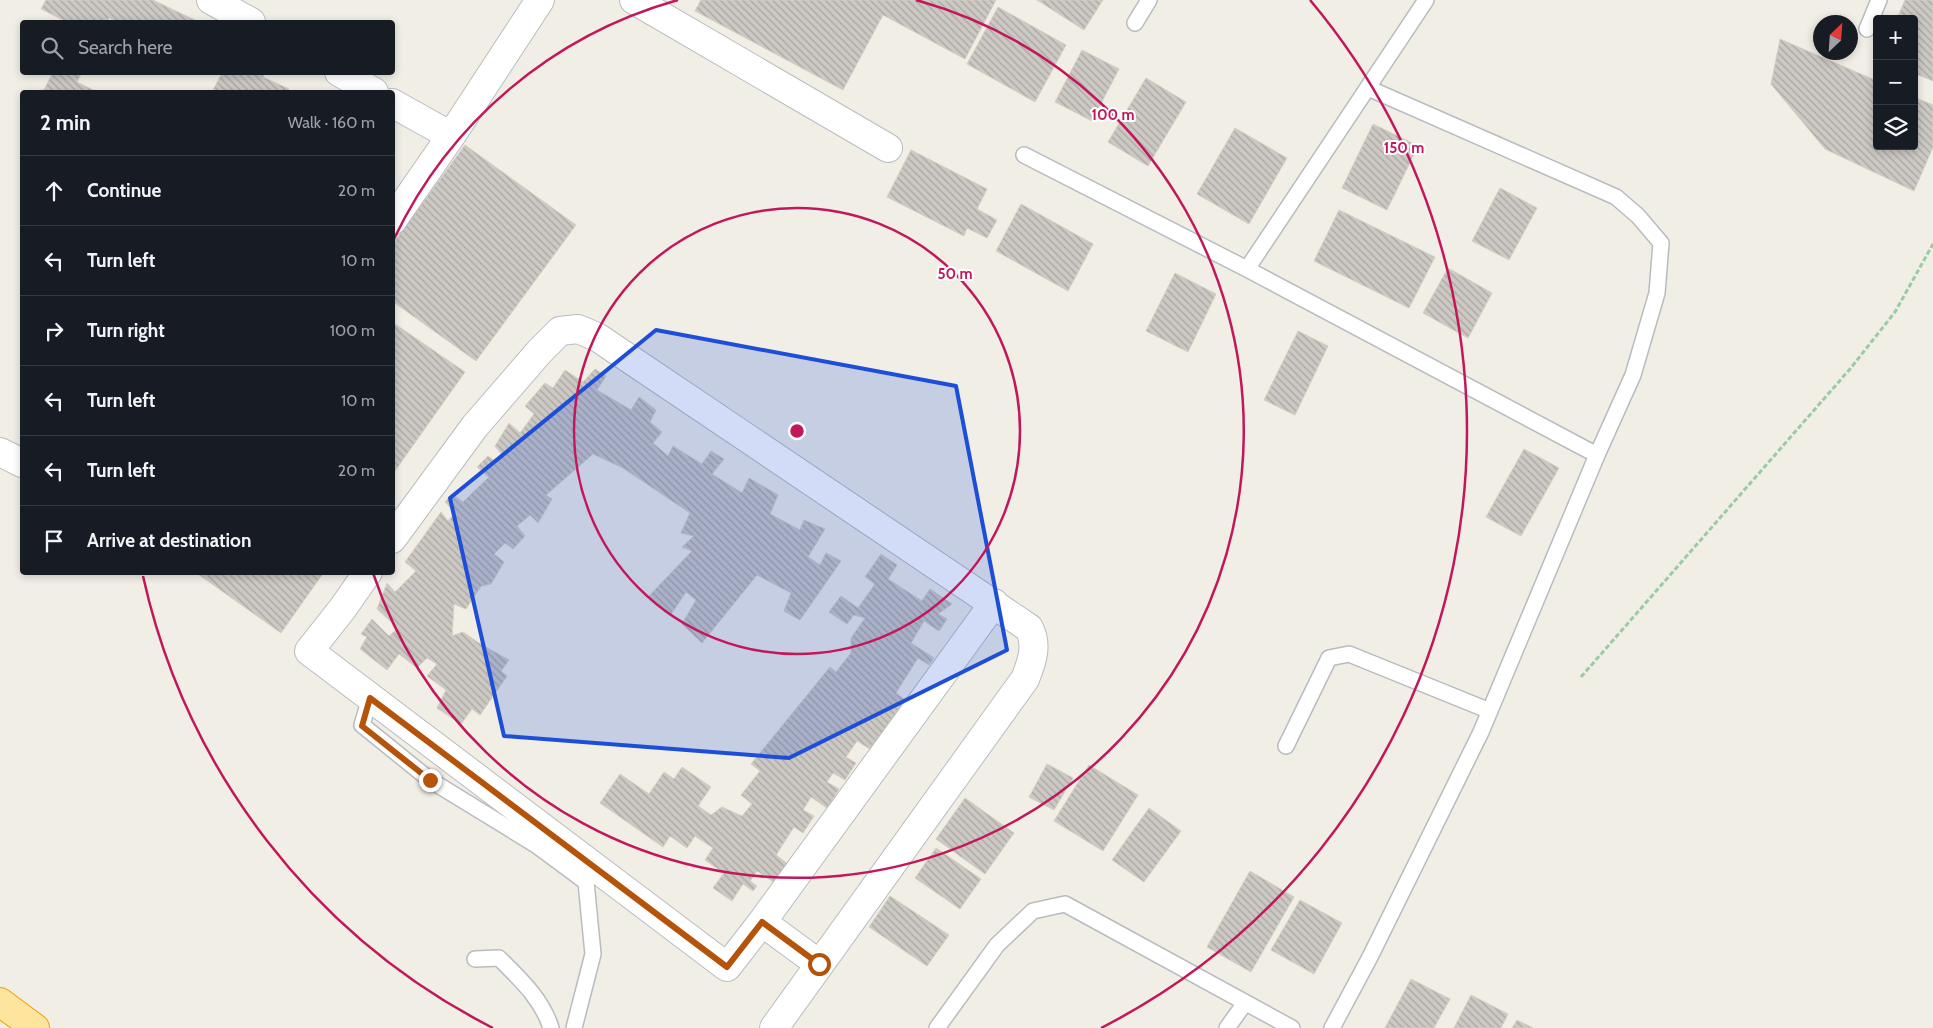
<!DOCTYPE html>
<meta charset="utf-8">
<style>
body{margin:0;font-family:Cabin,sans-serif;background:#20242c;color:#f1f3f6}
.controls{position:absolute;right:15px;top:15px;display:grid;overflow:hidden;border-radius:5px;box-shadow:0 2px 8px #0003}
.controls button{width:45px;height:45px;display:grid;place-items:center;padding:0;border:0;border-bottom:1px solid #363941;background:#171b24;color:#f1f3f6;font:25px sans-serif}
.compass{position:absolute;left:1813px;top:15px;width:45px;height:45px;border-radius:50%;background:#171b24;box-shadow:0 2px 8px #0003;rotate:25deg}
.stop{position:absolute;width:15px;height:15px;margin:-11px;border:4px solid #b45309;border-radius:50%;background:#fff}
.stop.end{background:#b45309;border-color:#fff;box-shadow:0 1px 5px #0008}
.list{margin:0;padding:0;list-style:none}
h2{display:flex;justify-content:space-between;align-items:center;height:65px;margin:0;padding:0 20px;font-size:21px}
h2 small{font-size:16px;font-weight:400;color:#9ea1a6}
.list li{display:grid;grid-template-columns:32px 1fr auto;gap:15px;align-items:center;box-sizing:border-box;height:70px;padding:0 20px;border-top:1px solid #363941}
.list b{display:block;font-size:19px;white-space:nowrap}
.list em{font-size:16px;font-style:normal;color:#9ea1a6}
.icon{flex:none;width:28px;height:28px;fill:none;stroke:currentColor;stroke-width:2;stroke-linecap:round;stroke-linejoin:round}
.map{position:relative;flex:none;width:1933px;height:1028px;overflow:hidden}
.search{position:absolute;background:#171b24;box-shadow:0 2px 8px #0003;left:20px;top:20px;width:375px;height:55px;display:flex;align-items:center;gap:12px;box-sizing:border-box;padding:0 18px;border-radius:5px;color:#9ea1a6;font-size:19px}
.panel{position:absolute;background:#171b24;box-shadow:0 2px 8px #0003;left:20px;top:90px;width:375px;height:485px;border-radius:5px}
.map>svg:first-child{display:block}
.building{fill:url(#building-back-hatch);stroke:#d6cfc3}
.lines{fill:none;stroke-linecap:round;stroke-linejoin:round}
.service-casing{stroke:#b8bcc0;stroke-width:18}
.minor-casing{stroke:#b8bcc0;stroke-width:30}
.trunk-casing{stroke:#f69c00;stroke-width:30}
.path{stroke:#99cca5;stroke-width:3;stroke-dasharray:5 2.5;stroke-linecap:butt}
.service{stroke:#fff;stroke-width:15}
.minor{stroke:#fff;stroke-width:28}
.trunk{stroke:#ffe49d;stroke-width:28}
.route{stroke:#b45309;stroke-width:6}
.marked{fill:#1d4ed8;fill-opacity:0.2;stroke:#1d4ed8;stroke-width:4;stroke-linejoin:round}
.ring{fill:none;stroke:#c2185b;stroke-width:2.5}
.centre{fill:#c2185b;stroke:#fff;stroke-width:2.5}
.ring-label{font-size:15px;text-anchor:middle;font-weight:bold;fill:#c2185b;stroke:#fff;stroke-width:4;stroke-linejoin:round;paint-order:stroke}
</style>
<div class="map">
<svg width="1933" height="1028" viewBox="0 0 1933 1028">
<defs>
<pattern id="building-back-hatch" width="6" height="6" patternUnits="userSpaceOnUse" patternTransform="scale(1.25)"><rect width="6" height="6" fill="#ccc8c3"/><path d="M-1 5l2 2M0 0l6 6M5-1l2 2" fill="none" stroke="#a9a6a2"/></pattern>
</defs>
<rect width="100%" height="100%" fill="#f1eee6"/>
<path class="building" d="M 46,0 L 153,0 L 199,22 L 119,22 L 109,18 L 107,22 L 62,22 L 63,20 L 41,9 Z
M 701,0 L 996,0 L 965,59 L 883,15 L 843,90 L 695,11 Z
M 1037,0 L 1103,0 L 1084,30 Z
M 1905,0 L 1933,0 L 1933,81 L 1914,73 L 1914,19 L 1897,19 Z
M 998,7 L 1066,45 L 1035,102 L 967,64 Z
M 1780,39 L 1877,81 L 1877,146 L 1914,146 L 1914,97 L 1933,105 L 1933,147 L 1914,191 L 1825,149 L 1771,84 Z
M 1082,50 L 1119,69 L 1092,121 L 1055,102 Z
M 53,72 L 82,72 L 77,82 L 97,92 L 43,92 Z
M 220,72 L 265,72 L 263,77 L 289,89 L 287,92 L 212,92 L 222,73 Z
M 1146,78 L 1186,102 L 1148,166 L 1108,142 Z
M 1373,124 L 1418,146 L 1387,210 L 1342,188 Z
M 1235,128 L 1287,158 L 1249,224 L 1197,194 Z
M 465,145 L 576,225 L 476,361 L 392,301 L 392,245 Z
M 911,150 L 987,189 L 977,209 L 997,220 L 987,238 L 967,228 L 964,236 L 887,197 Z
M 1500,188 L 1537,208 L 1509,260 L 1472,241 Z
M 1021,204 L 1093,244 L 1068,291 L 996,251 Z
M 1339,210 L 1435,257 L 1409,308 L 1314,261 Z
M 1448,268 L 1492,293 L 1468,338 L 1423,313 Z
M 1175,273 L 1216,294 L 1188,352 L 1146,331 Z
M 392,322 L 465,372 L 392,475 Z
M 1298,331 L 1328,346 L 1295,415 L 1264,400 Z
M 595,369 L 606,376 L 597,390 L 631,410 L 639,397 L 656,410 L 650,422 L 662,432 L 653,443 L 668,456 L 673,446 L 702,464 L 711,451 L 724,459 L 712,474 L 742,493 L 749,478 L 778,495 L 770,514 L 800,530 L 804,520 L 825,529 L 808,557 L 820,565 L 826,553 L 841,561 L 800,620 L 784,611 L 791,593 L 757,575 L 702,643 L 682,624 L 696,600 L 686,592 L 670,616 L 648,597 L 692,551 L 682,547 L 694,536 L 681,533 L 690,513 L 623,468 L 593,454 L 546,495 L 552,499 L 538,523 L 530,515 L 517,526 L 525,536 L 513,549 L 505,543 L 494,554 L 504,562 L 491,584 L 481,586 L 466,609 L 454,604 L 452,636 L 463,632 L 479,643 L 509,660 L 501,671 L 507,676 L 480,715 L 472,709 L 461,724 L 437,708 L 446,690 L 427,676 L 437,664 L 427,658 L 417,668 L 399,654 L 387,670 L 360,649 L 367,637 L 361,634 L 372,619 L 389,636 L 398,628 L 377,609 L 387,583 L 395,592 L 416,571 L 405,562 L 441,512 L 448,521 L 455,513 L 445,502 L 452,494 L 463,502 L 489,477 L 477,467 L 488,456 L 496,462 L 502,455 L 495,446 L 509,423 L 520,433 L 534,414 L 525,406 L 545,383 L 553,388 L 565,370 L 583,382 Z
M 1524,449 L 1559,468 L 1521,536 L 1486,517 Z
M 881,554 L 897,565 L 888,579 L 922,601 L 930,589 L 952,604 L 938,614 L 947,619 L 939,631 L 924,621 L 911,643 L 934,658 L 929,665 L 918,658 L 896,693 L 905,700 L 873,751 L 857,741 L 846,757 L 856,763 L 845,780 L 833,773 L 827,782 L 839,789 L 827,808 L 811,797 L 803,810 L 814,816 L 803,833 L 794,827 L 776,855 L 788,864 L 775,883 L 757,871 L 750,881 L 757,886 L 753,891 L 743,884 L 732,901 L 713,888 L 724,873 L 705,860 L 713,848 L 695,836 L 687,848 L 670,836 L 663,847 L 600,803 L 620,774 L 649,794 L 664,772 L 674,779 L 682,767 L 711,787 L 698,806 L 711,815 L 722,807 L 742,816 L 752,804 L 741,795 L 760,771 L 751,764 L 830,667 L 836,672 L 851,653 L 851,638 L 865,618 L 854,615 L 847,624 L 829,612 L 841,596 L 858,608 L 875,584 L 865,577 Z
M 195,572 L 324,572 L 281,633 Z
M 1047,764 L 1073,778 L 1054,810 L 1029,797 Z
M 1089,765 L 1138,795 L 1103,851 L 1054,821 Z
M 965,798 L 1014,833 L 985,874 L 936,839 Z
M 1149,808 L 1181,831 L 1144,882 L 1112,860 Z
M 936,848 L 981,879 L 960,909 L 915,878 Z
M 1250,871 L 1294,897 L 1251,972 L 1207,947 Z
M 890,896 L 949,935 L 927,966 L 869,927 Z
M 1300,900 L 1342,923 L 1314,974 L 1271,950 Z
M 1411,979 L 1450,999 L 1434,1028 L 1385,1028 Z
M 1471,995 L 1508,1014 L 1501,1028 L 1454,1028 Z
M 1517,1020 L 1533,1028 L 1512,1028 Z"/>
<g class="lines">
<g class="service-casing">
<path id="service" d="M 1135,23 L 1149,0
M 1867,29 L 1879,0
M 1024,155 L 1247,269 L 1597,455
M 1247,269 L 1426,0
M 370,698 L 362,725 L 430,780 L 536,845 L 586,882 L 593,954 L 574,1028
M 1286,746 L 1329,658 L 1349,654 L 1490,711
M 475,959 L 499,958 C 520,979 542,999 551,1028
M 937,1028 L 997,945 L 1033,911 L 1065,904 L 1292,1028
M 1227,1028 L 1245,1003
M 1332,1028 L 1370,957 L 1481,732 L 1597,455 L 1633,375 L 1657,293 L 1661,243 L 1638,216 L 1616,197 L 1368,88"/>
</g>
<g class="minor-casing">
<path id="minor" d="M 211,0 L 251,22
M 634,0 L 888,148
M 339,72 L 374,92
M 392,103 L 451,136
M 392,221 L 451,136 L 540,0
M 0,452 L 22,463
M 392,539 L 475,426 L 540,351 L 560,331 L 578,329 L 597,337 L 1029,628 C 1038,645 1032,662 1025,679 L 774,1028
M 368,572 L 343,608 L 309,651 L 727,967 L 762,922 L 819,964
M 762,922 L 994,603"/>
</g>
<g class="trunk-casing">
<path id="trunk" d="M 0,1002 L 35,1028"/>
</g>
<path class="path" d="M 1581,677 L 1850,369 L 1895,312 L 1933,244"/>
<use href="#service" class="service"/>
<use href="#minor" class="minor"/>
<use href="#trunk" class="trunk"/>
</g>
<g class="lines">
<path class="route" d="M 430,780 L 362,726 L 370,698 L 727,967 L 762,922 L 819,964"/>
</g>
<path class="marked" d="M 656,330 L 956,386 L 1007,650 L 789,758 L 504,736 L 450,498 Z"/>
<g class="ring">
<circle cx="797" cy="431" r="223"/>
<path d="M394 239A447 447 0 0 1 678 0M916 0A447 447 0 1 1 373 573"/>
<path d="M493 1028A670 670 0 0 1 143 576M1310 0A670 670 0 0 1 1101 1028"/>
</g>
<circle cx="797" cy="431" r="8" class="centre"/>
<g class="ring-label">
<text x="1113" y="120">100 m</text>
<text x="1404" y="153">150 m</text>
<text x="955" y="279">50 m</text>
</g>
</svg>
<div class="controls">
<button>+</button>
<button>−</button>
<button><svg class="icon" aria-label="layers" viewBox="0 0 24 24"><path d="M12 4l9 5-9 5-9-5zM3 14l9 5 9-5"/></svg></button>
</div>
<svg class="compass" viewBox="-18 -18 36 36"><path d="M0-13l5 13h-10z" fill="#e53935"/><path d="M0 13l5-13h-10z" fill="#9ea1a6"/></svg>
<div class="stop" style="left:819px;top:964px"></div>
<div class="stop end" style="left:430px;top:780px"></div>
<div class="search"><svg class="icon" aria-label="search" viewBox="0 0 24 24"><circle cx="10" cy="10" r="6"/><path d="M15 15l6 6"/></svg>Search here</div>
<section class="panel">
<h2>2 min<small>Walk · 160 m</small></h2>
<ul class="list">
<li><svg class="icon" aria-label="ahead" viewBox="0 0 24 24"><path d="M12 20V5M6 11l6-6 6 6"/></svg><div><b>Continue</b></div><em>20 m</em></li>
<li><svg class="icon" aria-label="left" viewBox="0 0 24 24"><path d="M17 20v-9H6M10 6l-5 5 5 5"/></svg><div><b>Turn left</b></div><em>10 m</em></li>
<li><svg class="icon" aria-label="right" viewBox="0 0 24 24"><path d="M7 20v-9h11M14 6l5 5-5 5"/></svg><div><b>Turn right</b></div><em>100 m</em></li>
<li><svg class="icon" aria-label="left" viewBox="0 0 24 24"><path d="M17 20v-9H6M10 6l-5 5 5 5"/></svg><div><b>Turn left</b></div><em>10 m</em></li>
<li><svg class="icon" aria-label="left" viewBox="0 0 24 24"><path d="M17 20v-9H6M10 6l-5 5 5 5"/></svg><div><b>Turn left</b></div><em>20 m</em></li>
<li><svg class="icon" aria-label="arrive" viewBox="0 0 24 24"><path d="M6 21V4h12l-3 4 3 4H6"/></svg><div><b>Arrive at destination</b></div></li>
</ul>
</section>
</div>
